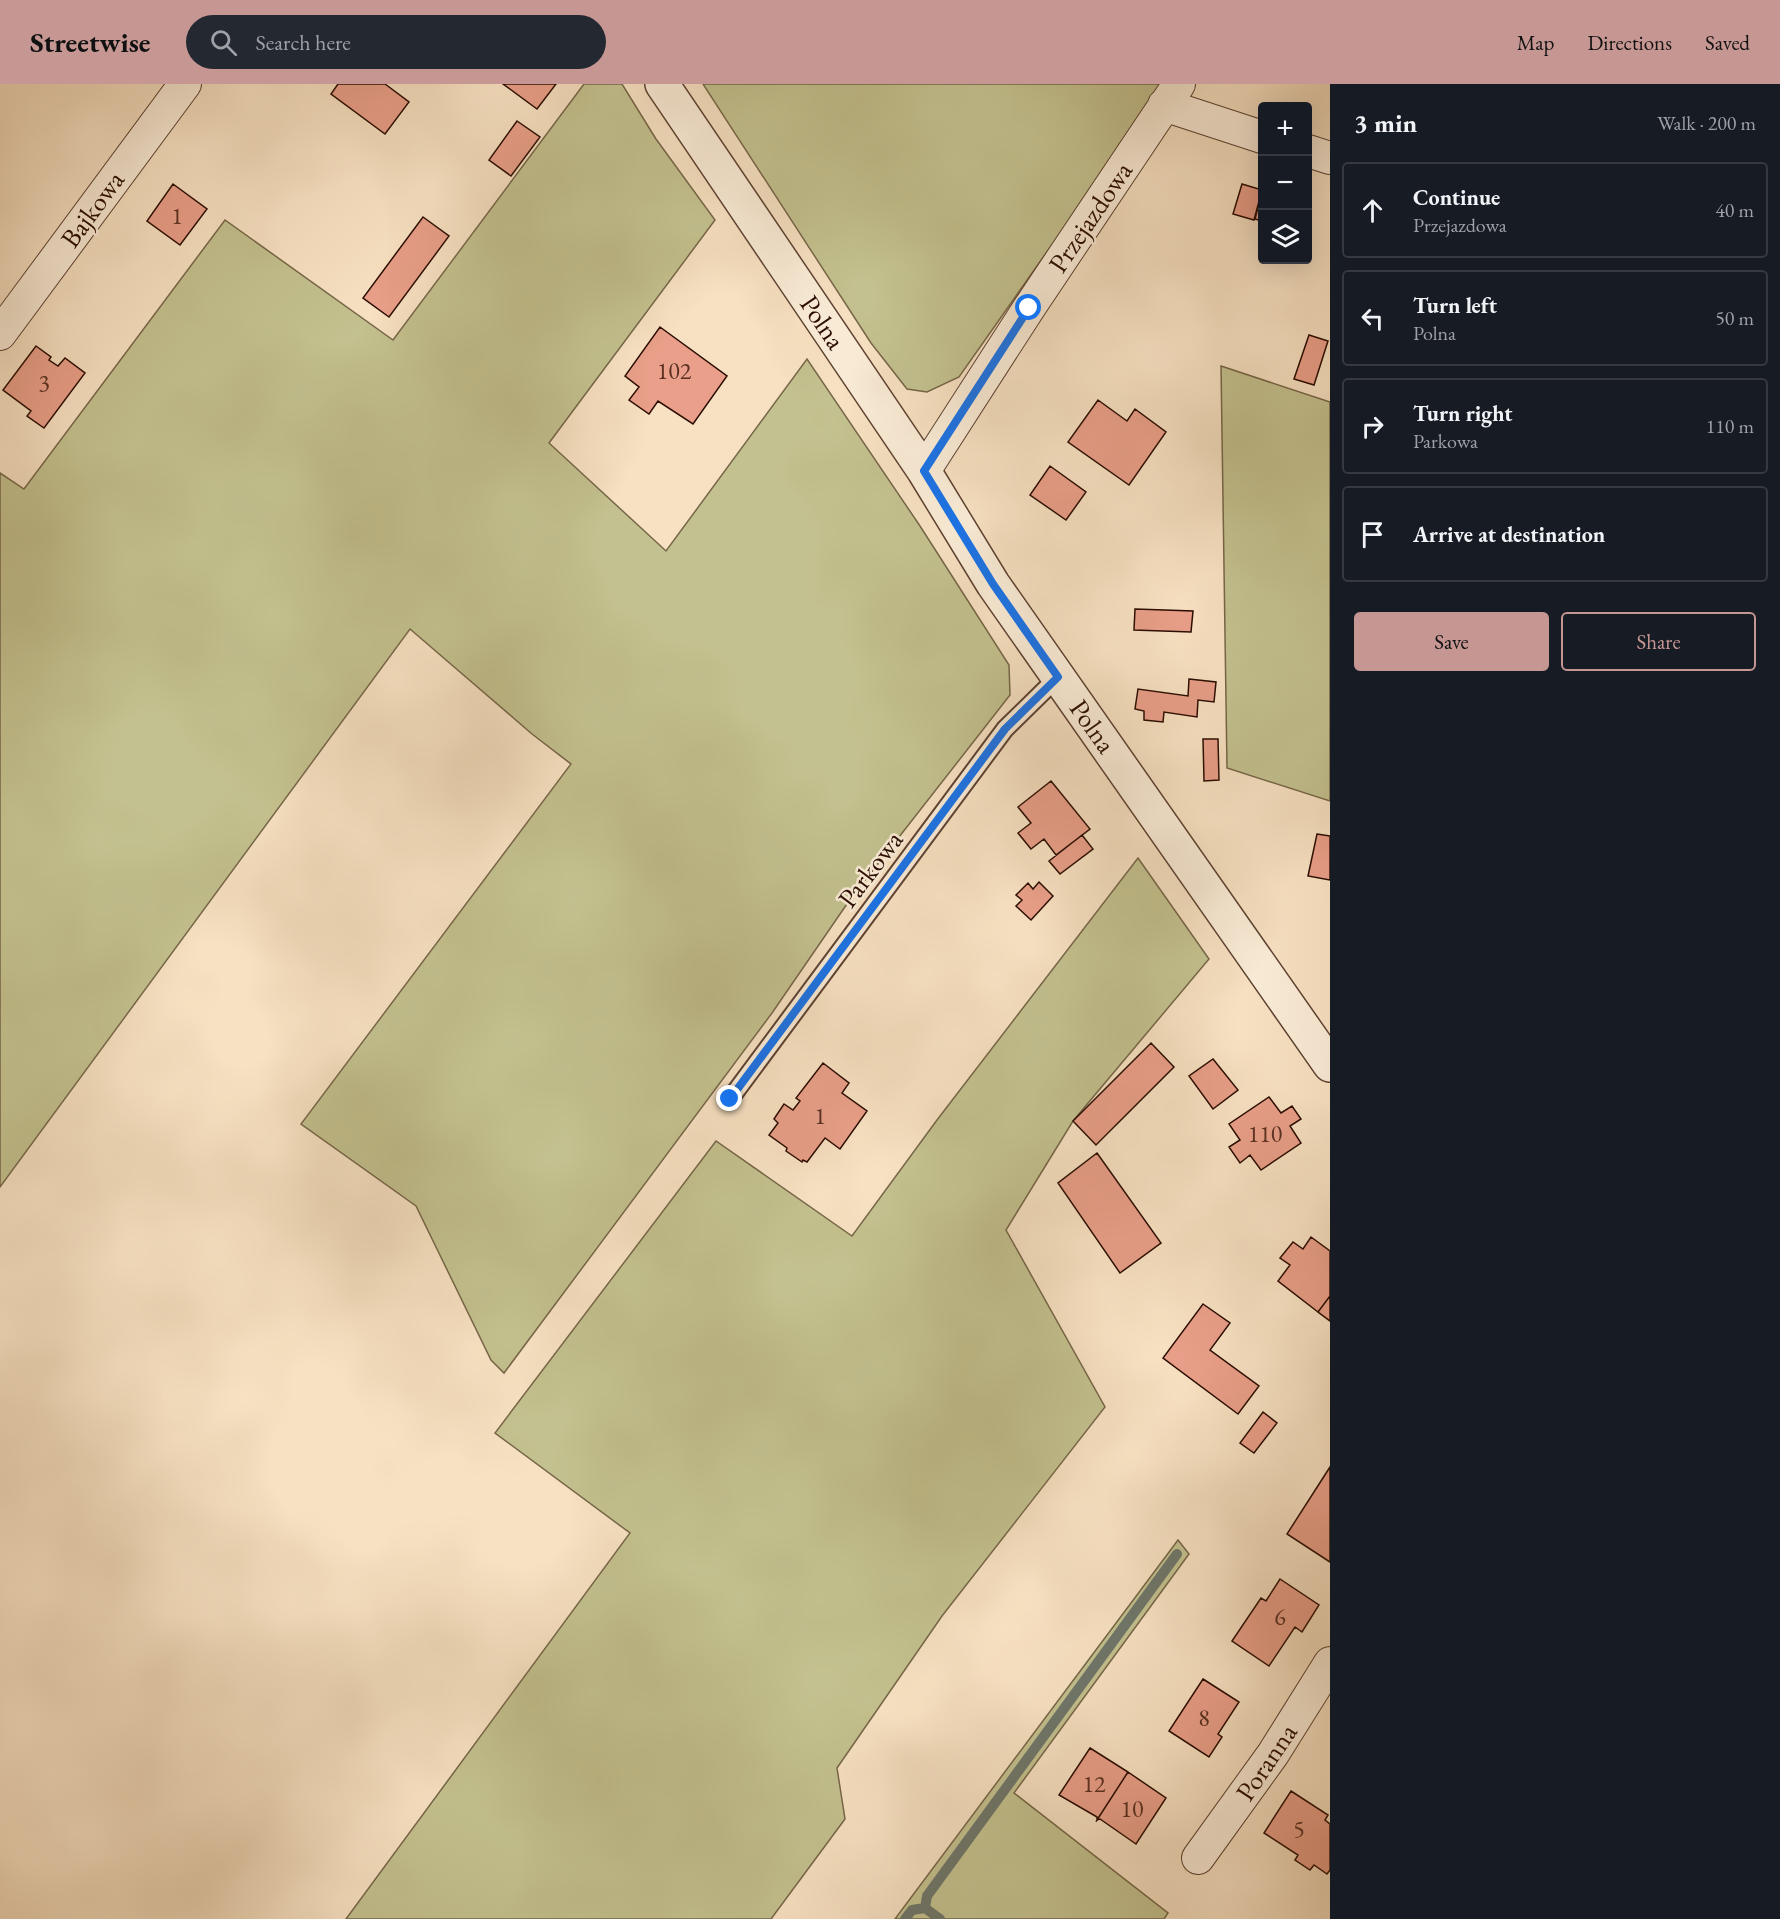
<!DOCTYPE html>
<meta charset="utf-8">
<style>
body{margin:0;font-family:"EB Garamond",serif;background:#242831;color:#f1f3f6}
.controls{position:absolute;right:18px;top:18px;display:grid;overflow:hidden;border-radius:6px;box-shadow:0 6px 24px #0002}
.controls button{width:54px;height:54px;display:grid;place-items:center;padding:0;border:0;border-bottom:2px solid #363941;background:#171b24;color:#f1f3f6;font:30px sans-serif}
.stop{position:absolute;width:18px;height:18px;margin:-14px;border:4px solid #1a73e8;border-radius:50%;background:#fff}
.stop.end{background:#1a73e8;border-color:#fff;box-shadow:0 2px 6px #0008}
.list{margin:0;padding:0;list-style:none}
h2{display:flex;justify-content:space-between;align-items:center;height:78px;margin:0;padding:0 24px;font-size:26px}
h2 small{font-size:20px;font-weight:400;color:#9ea1a6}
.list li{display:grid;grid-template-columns:39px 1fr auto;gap:18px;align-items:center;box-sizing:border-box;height:96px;margin:0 12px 12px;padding:0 12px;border:2px solid #363941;border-radius:6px}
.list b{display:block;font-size:22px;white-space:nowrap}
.list p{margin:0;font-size:20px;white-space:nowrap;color:#9ea1a6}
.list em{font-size:20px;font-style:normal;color:#9ea1a6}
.actions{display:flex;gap:12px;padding:18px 24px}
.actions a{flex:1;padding:14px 0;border:2px solid #c59692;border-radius:6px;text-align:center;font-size:21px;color:#c59692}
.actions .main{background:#c59692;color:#111}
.icon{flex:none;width:33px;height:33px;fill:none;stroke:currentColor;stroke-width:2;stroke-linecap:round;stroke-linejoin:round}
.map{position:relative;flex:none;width:1330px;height:1835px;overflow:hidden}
header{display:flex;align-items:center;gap:36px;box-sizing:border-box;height:84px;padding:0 30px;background:#c59692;color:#111}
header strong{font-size:28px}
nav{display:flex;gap:33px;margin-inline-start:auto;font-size:21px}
.search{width:420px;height:54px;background:#242831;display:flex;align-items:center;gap:15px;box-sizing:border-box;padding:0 21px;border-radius:33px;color:#9ea1a6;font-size:22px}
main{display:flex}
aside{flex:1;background:#171b24}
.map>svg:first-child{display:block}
.green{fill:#c3c18f;stroke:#766648;stroke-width:1.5}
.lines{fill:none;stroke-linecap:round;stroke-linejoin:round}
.stream{stroke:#6f776b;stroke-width:10}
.building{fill:#e99f89;stroke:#2a0c01;stroke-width:1.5}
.service-casing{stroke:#5d4131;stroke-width:20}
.minor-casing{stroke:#5d4131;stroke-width:34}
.tertiary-casing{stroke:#5d4131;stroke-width:36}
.service{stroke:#faecd7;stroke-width:16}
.minor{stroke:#faecd7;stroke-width:32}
.tertiary{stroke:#faecd7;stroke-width:33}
.route{stroke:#1a73e8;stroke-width:8}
.labels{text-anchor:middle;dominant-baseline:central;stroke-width:5;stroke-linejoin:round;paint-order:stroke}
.number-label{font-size:24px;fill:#5a3123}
.street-label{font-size:27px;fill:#2a0c01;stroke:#faecd7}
</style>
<header>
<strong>Streetwise</strong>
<div class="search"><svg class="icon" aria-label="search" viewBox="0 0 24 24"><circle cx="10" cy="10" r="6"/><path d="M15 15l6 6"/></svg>Search here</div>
<nav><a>Map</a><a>Directions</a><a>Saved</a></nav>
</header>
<main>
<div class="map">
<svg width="1330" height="1835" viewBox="0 0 1330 1835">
<rect width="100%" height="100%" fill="#f7e1c2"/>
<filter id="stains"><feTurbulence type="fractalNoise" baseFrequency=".00333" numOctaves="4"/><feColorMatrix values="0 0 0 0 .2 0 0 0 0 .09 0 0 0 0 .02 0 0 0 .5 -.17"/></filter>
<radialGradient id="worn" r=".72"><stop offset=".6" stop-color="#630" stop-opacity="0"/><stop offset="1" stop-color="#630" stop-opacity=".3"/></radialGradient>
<path class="green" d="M 584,0 L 622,0 L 656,55 L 715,136 L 549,359 L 666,467 L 807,275 L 920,442 L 1009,581 L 1010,611 L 849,817 L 772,929 L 504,1289 L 491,1276 L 416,1122 L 301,1040 L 571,680 L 532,650 L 410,545 L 0,1103 L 0,389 L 24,405 L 225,136 L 393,256 Z
M 703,0 L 1165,0 L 959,293 L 927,308 L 907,305 L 871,259 Z
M 1221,282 L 1330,318 L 1330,717 L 1227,684 Z
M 1138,774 L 1209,875 L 1073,1037 L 1006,1146 L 1105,1323 L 942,1532 L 837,1684 L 845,1735 L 771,1835 L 346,1835 L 630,1449 L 495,1349 L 716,1057 L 852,1152 L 937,1036 Z
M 1178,1456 L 1189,1470 L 1014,1709 L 1168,1829 L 1164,1835 L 895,1835 Z"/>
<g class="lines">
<path class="stream" d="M 925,1824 L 927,1812 L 1177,1470
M 905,1835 L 912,1826 L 925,1824 L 940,1835"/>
</g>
<path class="building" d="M 338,0 L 385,0 L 409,18 L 385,50 L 331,10 Z
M 503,0 L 556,0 L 537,25 Z
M 517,37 L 540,53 L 511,92 L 489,76 Z
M 173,100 L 207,125 L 180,161 L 147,137 Z
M 1242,100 L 1262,106 L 1254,136 L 1233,130 Z
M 1262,107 L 1262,137 L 1255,135 Z
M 423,133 L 449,152 L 389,233 L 363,214 Z
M 660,243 L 727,292 L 693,340 L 658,317 L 649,330 L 629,316 L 639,303 L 625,292 Z
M 1309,251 L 1328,257 L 1314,301 L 1294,295 Z
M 36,262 L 51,273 L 49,276 L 58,282 L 65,274 L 85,289 L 44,344 L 27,332 L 31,327 L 3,306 Z
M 1098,316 L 1127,337 L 1135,325 L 1166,348 L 1129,401 L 1068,358 Z
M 1050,382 L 1086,408 L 1066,436 L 1030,411 Z
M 1135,525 L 1193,527 L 1191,548 L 1134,546 Z
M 1189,595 L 1216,598 L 1214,618 L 1198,616 L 1197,633 L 1164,628 L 1163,638 L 1144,636 L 1144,627 L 1135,625 L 1138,605 L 1188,612 Z
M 1203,655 L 1218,655 L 1219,696 L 1204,697 Z
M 1051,697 L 1090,745 L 1056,771 L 1044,755 L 1031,765 L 1018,749 L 1031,739 L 1018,723 Z
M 1317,750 L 1330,752 L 1330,796 L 1308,792 Z
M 1082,751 L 1093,765 L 1060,790 L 1049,777 Z
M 1039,798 L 1053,812 L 1031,836 L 1016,822 L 1022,816 L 1016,811 L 1028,799 L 1033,805 Z
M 1151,959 L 1174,983 L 1096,1061 L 1073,1037 Z
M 1213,975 L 1238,1006 L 1213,1025 L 1189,992 Z
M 823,979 L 849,999 L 842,1009 L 867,1027 L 840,1065 L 825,1054 L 807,1078 L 803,1076 L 802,1078 L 786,1067 L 787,1064 L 769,1051 L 778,1039 L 774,1035 L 784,1020 L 793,1026 L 800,1017 L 796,1014 Z
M 1269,1013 L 1281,1029 L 1292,1022 L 1301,1035 L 1290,1042 L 1301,1059 L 1261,1086 L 1250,1071 L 1240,1079 L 1229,1063 L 1240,1056 L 1229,1040 Z
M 1097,1069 L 1161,1159 L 1120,1189 L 1058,1099 Z
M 1311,1153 L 1330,1167 L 1330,1212 L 1318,1228 L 1278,1197 L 1290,1181 L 1280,1174 L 1293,1158 L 1303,1165 Z
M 1330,1212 L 1330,1237 L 1318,1228 Z
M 1203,1220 L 1230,1239 L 1210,1266 L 1259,1302 L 1238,1330 L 1163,1274 Z
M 1263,1328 L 1277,1339 L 1254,1369 L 1240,1359 Z
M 1330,1383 L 1330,1478 L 1287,1450 Z
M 1280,1495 L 1319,1521 L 1302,1548 L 1295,1543 L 1269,1582 L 1232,1557 L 1261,1514 L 1266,1517 Z
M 1203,1595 L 1239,1618 L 1218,1650 L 1222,1653 L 1209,1673 L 1169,1647 Z
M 1090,1664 L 1128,1688 L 1097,1736 L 1097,1733 L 1059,1711 Z
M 1128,1688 L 1166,1714 L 1136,1760 L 1100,1735 L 1097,1736 Z
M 1291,1707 L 1328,1731 L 1325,1736 L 1330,1740 L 1330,1786 L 1327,1790 L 1314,1781 L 1310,1786 L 1295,1776 L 1298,1771 L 1264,1749 Z"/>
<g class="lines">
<g class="service-casing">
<path id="service" d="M 730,1015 L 1005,645 L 1058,593"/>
</g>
<g class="minor-casing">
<path id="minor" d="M 1164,21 L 1262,53
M 1308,67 L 1330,74
M 0,250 L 185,0
M 924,387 L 1029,224 L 1179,0
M 1198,1774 L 1273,1670 L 1330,1579"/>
</g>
<g class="tertiary-casing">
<path id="tertiary" d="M 662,0 L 924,387 L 993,500 L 1330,981"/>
</g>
<use href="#service" class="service"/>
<use href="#minor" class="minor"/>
<use href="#tertiary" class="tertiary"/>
</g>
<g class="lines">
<path class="route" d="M 730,1015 L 1005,645 L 1058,593 L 993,500 L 924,387 L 1029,224"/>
</g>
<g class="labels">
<g class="number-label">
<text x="177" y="131">1</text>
<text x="674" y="286">102</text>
<text x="44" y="298">3</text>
<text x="820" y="1031">1</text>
<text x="1265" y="1049">110</text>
<text x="1280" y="1532">6</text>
<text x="1204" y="1633">8</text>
<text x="1094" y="1699">12</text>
<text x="1132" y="1724">10</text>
<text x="1299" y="1744">5</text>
</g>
<g class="street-label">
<text transform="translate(92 125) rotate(-54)">Bajkowa</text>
<text transform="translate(1090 133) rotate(-56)">Przejazdowa</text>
<text transform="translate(823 238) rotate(56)">Polna</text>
<text transform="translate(1093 642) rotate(55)">Polna</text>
<text transform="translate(870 785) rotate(-53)">Parkowa</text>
<text transform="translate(1266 1678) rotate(-56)">Poranna</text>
</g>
</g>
<rect width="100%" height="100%" filter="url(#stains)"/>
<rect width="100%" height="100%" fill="url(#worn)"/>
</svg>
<div class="controls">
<button>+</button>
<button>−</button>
<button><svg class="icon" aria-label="layers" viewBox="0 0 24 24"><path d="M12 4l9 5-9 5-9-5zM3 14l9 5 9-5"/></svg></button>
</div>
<div class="stop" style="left:1029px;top:224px"></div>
<div class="stop end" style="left:730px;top:1015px"></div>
</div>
<aside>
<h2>3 min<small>Walk · 200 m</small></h2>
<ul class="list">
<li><svg class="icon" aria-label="ahead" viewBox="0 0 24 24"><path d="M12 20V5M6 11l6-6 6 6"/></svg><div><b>Continue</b><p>Przejazdowa</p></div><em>40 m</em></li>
<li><svg class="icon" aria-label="left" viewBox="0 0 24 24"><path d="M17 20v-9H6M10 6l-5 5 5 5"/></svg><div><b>Turn left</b><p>Polna</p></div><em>50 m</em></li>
<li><svg class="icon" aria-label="right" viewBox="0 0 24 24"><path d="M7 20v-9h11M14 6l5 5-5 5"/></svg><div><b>Turn right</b><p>Parkowa</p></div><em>110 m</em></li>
<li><svg class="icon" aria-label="arrive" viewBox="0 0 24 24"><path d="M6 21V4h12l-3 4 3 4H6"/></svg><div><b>Arrive at destination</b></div></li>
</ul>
<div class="actions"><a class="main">Save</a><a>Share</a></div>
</aside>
</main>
